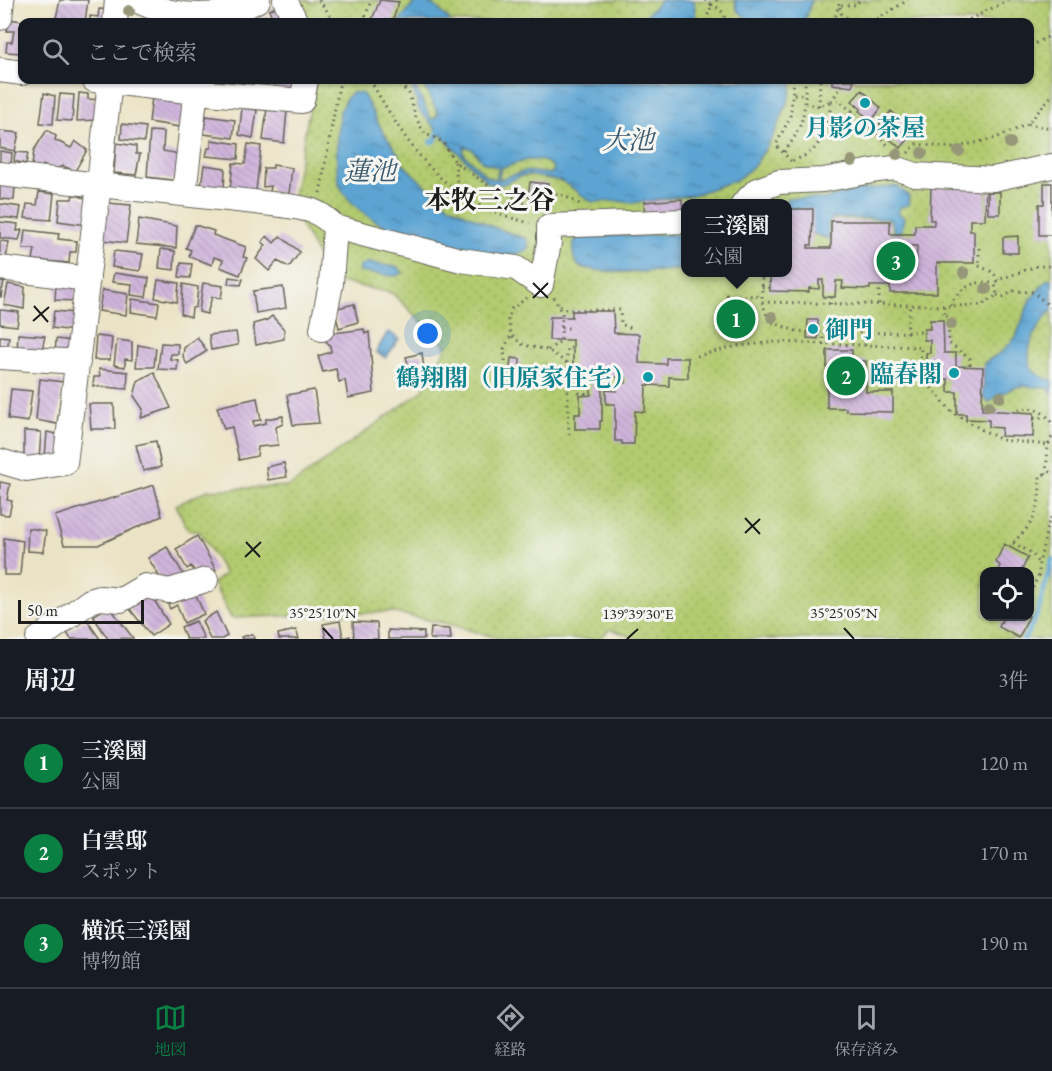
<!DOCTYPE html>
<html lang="ja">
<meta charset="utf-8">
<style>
body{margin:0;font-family:"EB Garamond","Noto Serif JP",serif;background:#242831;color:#f1f3f6}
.controls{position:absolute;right:18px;bottom:18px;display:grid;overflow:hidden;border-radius:12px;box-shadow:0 2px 4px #0004}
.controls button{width:54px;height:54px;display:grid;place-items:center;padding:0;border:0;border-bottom:2px solid #363941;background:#171b24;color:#f1f3f6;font:30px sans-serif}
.scale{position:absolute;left:18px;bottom:15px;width:126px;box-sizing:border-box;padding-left:6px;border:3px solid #1c1c1c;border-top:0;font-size:16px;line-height:21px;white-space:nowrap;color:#1c1c1c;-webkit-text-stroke:4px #f6f6f2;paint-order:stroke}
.you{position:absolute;left:428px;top:334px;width:21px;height:21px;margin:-15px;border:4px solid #fff;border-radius:50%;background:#1a73e8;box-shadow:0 0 0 9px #1a73e833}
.badge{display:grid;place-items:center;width:39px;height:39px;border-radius:50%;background:#0b8043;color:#fff;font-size:20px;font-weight:700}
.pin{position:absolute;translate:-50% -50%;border:3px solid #fff;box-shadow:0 2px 6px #0006}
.popup{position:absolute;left:681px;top:199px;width:111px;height:78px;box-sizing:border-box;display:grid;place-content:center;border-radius:12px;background:#171b24;filter:drop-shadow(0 2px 4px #0005);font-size:20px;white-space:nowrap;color:#9ea1a6}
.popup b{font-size:22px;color:#f1f3f6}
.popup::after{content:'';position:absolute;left:50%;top:100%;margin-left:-12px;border:12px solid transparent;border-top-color:#171b24}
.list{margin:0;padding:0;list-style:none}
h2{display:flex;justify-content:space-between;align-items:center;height:78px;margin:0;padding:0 24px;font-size:26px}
h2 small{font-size:20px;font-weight:400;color:#9ea1a6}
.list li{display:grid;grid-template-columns:39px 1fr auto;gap:18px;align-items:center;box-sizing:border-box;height:90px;padding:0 24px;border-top:2px solid #363941}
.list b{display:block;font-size:22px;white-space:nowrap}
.list p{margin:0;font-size:20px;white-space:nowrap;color:#9ea1a6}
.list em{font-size:20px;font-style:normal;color:#9ea1a6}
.icon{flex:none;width:33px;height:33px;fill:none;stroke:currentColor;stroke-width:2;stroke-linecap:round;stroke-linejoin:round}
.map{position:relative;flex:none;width:1052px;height:639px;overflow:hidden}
.search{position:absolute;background:#171b24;box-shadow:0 2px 4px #0004;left:18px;right:18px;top:18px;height:66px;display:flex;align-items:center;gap:15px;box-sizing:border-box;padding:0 21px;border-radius:12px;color:#9ea1a6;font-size:22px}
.sheet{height:348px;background:#171b24}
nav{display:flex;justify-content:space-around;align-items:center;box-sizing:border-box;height:84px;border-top:2px solid #363941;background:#171b24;font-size:16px;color:#9ea1a6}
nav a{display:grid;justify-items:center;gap:3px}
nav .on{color:#0b8043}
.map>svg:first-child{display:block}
.garden{fill:url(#garden-dots);stroke:#677346;stroke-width:1.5;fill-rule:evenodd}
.water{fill:url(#water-ripples);stroke:#3c6078;stroke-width:1.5;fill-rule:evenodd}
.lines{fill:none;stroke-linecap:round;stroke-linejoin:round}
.stream{stroke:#5da4d3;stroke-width:5}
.building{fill:url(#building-back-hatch);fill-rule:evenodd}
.minor-casing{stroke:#646257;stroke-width:26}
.path{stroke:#646257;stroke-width:3;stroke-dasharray:1.5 4.5;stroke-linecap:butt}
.minor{stroke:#fff;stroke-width:24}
.tree{fill:#969778}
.ticks{fill:none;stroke:#1c1c1c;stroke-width:2}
.culture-dot{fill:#0f9aa8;stroke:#f6f6f2;stroke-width:2}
.labels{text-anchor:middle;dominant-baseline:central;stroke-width:6;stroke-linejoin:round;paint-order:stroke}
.culture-label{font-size:24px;font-weight:bold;fill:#0d838f;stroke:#f6f6f2;text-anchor:end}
.water-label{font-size:26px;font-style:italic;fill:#39596e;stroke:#f6f6f2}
.neighbourhood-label{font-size:26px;font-weight:bold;fill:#1c1c1c;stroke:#f6f6f2}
.ticks-label{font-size:15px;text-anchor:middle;fill:#1c1c1c;stroke:#f6f6f2;stroke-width:6;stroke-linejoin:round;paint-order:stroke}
</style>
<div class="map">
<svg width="1052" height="639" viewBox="0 0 1052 639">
<defs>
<pattern id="garden-dots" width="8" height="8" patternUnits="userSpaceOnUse" patternTransform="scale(1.5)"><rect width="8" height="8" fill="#b2ca6f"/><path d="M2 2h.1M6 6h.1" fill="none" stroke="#98ad60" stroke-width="1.8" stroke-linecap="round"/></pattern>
<pattern id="water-ripples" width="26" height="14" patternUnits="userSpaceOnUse" patternTransform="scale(1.5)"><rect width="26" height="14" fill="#5da4d3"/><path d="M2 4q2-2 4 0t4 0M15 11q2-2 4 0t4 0" fill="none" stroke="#4c85aa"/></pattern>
<pattern id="building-back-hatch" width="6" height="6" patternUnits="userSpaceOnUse" patternTransform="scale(1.5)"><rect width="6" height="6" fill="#d0b5dc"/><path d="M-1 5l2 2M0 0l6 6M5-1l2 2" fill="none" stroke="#b29bbc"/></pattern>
</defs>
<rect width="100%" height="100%" fill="#f6f6f2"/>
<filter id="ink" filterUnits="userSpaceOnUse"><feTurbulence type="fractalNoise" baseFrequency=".0167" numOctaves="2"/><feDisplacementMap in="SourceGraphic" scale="12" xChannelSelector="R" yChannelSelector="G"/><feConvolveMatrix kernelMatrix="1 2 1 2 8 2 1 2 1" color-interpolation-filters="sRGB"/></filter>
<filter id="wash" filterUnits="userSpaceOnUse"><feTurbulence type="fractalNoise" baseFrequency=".008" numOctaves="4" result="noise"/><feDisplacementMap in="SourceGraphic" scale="24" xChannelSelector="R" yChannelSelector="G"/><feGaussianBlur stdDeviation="1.35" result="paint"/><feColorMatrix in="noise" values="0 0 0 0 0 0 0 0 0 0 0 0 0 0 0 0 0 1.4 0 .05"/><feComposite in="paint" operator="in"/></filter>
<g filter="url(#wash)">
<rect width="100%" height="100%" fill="#ebe3c5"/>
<path class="garden" d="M 294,0 L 307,0 L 312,3 L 315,0 L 1052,0 L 1052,639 L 637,639 L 610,629 L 599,639 L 501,639 L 448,624 L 390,612 L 231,618 L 213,583 L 225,574 L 200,532 L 188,530 L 176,505 L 208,490 L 290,486 L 422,391 L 447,346 L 392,293 L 330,280 L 291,206 L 315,80 L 1030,80 L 1030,22 L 304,22 ZM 685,204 L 787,204 L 787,272 L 685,272 ZM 984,572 L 1030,572 L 1030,616 L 984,616 Z"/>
<path class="water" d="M 417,0 L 434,5 L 451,22 L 398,22 Z
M 661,0 L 694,0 L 696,22 L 639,22 Z
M 735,0 L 812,0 L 804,22 L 751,22 L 737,10 Z
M 408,80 L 412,80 L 431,119 L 435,118 L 438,113 L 421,80 L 713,80 L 726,81 L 730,80 L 792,80 L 791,92 L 781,119 L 771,140 L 754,166 L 736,180 L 693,195 L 632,203 L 618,201 L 592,202 L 562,181 L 528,175 L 521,176 L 503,184 L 495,185 L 487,182 L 451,145 L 419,110 L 412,86 ZM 464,146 L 472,149 L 483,162 L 499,168 L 496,179 L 487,177 L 463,153 ZM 527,160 C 537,160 550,159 554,170 L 550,174 L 525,171 L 498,180 L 501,168 Z
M 352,92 L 363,94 L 383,132 L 399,155 L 402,163 L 416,177 L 448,205 L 493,227 L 527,239 L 529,248 C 507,266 457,249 432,242 C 421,239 408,237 397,232 C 377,223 352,208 341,188 C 335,178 337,150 337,138 C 339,120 338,104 352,92 Z
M 897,186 L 909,196 L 909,205 L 900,207 L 898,213 L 904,217 L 902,230 L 895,234 L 890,219 L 834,218 L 828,223 L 829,239 C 812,235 799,226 787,214 L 787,204 L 783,204 L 787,198 L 826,199 L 853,191 Z
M 685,234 L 685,269 C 658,272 604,275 579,266 C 572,259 569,240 581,236 Z
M 367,263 L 398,267 L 403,273 L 395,276 L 359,272 L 360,266 Z
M 1052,279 L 1052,310 C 1032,329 1012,372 1052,380 L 1052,393 L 1048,388 C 1015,384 1016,385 989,402 L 983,398 L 984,363 L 1003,351 L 1016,337 L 1030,300 L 1047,280 Z
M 389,332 L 399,339 L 386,358 L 376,352 L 387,333 Z"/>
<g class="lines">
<path class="stream" d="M 423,0 L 425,2
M 431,142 L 435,141 L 438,132
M 1024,639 L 1037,615 L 1052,560"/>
</g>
<g id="blocks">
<path class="building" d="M 60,0 L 88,0 L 85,22 L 56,18 Z
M 380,0 L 399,2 L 392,22 L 371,22 Z
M 280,5 L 290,22 L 275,22 L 269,10 Z
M 99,9 L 110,10 L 108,22 L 90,22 L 90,16 L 98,17 Z
M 267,16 L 269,22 L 256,22 L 256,20 Z
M 9,19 L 22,21 L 22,53 L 6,52 L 7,42 L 12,42 L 14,31 L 7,31 Z
M 242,80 L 266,80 L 266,89 L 242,89 Z
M 275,80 L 296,80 L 295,93 L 275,90 Z
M 832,80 L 854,80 L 852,87 L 832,84 Z
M 862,90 L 881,108 L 872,120 L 859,111 L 861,109 L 852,101 Z
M 44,93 L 55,96 L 53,124 L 40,123 Z
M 79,93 L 88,94 L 88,99 L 100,100 L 96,120 L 77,121 Z
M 60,94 L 74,95 L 72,121 L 57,120 Z
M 152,97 L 182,99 L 182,109 L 186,128 L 149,122 Z
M 242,108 L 257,110 L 253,138 L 239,135 Z
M 267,108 L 287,111 L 284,143 L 263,140 Z
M 891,111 L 915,131 L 901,148 L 887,137 L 889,135 L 878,126 Z
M 206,116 L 235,120 L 233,138 L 204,134 Z
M 122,124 L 146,127 L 144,142 L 121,139 Z
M 47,130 L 56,136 L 55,140 L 71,148 L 75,141 L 87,150 L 75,171 L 63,166 L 52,170 L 43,165 L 42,168 L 32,166 L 34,150 Z
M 0,131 L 19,133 L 15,151 L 0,148 Z
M 150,131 L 164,132 L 163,151 L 185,155 L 180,181 L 147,177 Z
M 211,140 L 239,144 L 238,159 L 206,156 L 208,148 L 211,148 Z
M 116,143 L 136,146 L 136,154 L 140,154 L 136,175 L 114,173 Z
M 248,144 L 261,146 L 256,191 L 230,190 L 233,163 L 245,164 Z
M 0,151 L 12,153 L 11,165 L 0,163 Z
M 15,152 L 28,153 L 26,164 L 14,161 Z
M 204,165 L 225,168 L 224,190 L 201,186 Z
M 273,165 L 292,168 L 289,194 L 270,192 L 271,186 L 263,187 L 264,168 L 273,168 Z
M 530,182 L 548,184 L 546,200 L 528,197 Z
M 1044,183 L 1052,183 L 1052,235 L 1039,235 L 1039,204 L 1044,204 Z
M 0,184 L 15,186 L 14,200 L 0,199 Z
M 931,187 L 986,188 L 985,220 L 970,220 L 970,231 L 974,231 L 974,263 L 937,263 L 937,293 L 890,293 L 890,286 L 870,286 L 870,289 L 842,288 L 843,281 L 836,281 L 835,297 L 823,297 L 823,280 L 819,280 L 819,289 L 809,288 L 809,292 L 770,291 L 770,272 L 787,272 L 787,209 L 813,209 L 812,245 L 808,245 L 808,248 L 831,248 L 831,221 L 890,221 L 890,234 L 915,234 L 915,225 L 934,225 L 934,220 L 930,220 ZM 901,246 L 917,246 L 916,269 L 901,269 Z
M 39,192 L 54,194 L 51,220 L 25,218 L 27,204 L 37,205 Z
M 988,192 L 1000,192 L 1000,214 L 988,214 Z
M 73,194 L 88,199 L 86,225 L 58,221 L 60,199 L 72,199 Z
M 682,199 L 683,213 L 645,216 L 644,202 Z
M 107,203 L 131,205 L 126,243 L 103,240 Z
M 0,204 L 21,207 L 19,219 L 0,217 Z
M 139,219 L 177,226 L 176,248 L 136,244 Z
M 0,222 L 18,224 L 17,231 L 22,230 L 19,240 L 0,238 Z
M 195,225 L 214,231 L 213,235 L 246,247 L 243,257 L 247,258 L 240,275 L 220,267 L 223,260 L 214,257 L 212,265 L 189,256 L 191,250 L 186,248 Z
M 25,230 L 59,234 L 58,239 L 77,241 L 76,252 L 70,252 L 69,263 L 33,260 L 35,249 L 23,249 Z
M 267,236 L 274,243 L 280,236 L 300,252 L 289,267 L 277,261 L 269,271 L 256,259 L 266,245 L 262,242 Z
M 1018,236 L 1018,253 L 1003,253 L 1003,237 Z
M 0,241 L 9,242 L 6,259 L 0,258 Z
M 161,249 L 175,251 L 174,270 L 159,268 Z
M 114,251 L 143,254 L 140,271 L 112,267 Z
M 181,263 L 192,264 L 190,278 L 179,277 Z
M 114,273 L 149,278 L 146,297 L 131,295 L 132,284 L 112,282 Z
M 229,277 L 243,279 L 241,285 L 228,284 Z
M 158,280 L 179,283 L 177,302 L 155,298 Z
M 0,281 L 4,281 L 1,297 L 0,297 Z
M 56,283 L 77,285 L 75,301 L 55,300 Z
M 203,283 L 223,286 L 221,298 L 212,297 L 207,314 L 199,312 Z
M 8,284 L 25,287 L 24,309 L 4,305 Z
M 183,284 L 198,287 L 196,307 L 192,308 L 191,317 L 181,314 Z
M 283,287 L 286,308 L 256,313 L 253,291 Z
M 102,290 L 128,294 L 126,315 L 99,311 Z
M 132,299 L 159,303 L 157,316 L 131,312 Z
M 354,304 L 358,322 L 339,328 L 334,309 Z
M 0,310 L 19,312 L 17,326 L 0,324 Z
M 54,311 L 76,313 L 74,331 L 52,328 Z
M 572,311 L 613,311 L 614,333 L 639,334 L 639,363 L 666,364 L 666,358 L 688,358 L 688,378 L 669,377 L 669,386 L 646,385 L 645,412 L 635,411 L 634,444 L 622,444 L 622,441 L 615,441 L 615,404 L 606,404 L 606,390 L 617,391 L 617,384 L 626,383 L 626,377 L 602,378 L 602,421 L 600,421 L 600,429 L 575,429 L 575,414 L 580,414 L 580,396 L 591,395 L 591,378 L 573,375 L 573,340 L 549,340 L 550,317 L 572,317 Z
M 272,316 L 284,329 L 284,339 L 256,345 L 253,324 L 267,320 Z
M 808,320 L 818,320 L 818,339 L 807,338 Z
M 930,320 L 943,320 L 944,353 L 956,353 L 956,366 L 983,367 L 982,410 L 1034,413 L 1033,437 L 1001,436 L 1002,428 L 989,427 L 989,420 L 966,419 L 966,414 L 957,414 L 957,392 L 948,392 L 948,379 L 926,379 L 926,353 L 930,353 L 930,340 L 924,340 L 924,329 L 930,329 Z
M 364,329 L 365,334 L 369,332 L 374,393 L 348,398 L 345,380 L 339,382 L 336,369 L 323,372 L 318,356 L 331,352 L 330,345 L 323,339 L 330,331 L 334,333 Z
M 236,332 L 238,345 L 211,350 L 209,335 Z
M 18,334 L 45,336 L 41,354 L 17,351 Z
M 0,336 L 9,337 L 7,352 L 0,352 Z
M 96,336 L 112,338 L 110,360 L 94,360 Z
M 197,337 L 207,351 L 187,364 L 183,357 L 184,348 Z
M 56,339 L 73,341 L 72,358 L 55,356 Z
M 117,340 L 132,342 L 132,360 L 125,359 L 125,367 L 114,365 Z
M 161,343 L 178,344 L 178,354 L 171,354 L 170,359 L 178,360 L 177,370 L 158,369 Z
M 138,345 L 156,348 L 154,367 L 136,367 Z
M 827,350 L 852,350 L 852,361 L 866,361 L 866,392 L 893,392 L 893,412 L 846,411 L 846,408 L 827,408 Z
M 422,353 L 424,370 L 410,371 L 406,357 Z
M 511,358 L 520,359 L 520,368 L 510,368 Z
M 99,369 L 128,372 L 127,389 L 93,386 L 94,377 L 100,377 Z
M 154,372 L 171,408 L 141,418 L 143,409 L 134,396 L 138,381 Z
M 40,379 L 63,382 L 57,424 L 36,420 Z
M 11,389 L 32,391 L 28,422 L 8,419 Z
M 314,390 L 319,423 L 293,425 L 287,395 Z
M 257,398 L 261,420 L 253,421 L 254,426 L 266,423 L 266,419 L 283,416 L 283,424 L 276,427 L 278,445 L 258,447 L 257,456 L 239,460 L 232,427 L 224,429 L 217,407 Z
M 89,404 L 114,404 L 115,429 L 91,429 Z
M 24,431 L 41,432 L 39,460 L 24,460 Z
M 47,432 L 62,435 L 60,459 L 45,458 Z
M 156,441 L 161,467 L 143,471 L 136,445 Z
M 284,463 L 287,477 L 268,480 L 266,467 Z
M 0,482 L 10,484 L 7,500 L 12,501 L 9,515 L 0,514 Z
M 154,485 L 162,516 L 98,545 L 64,545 L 55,516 Z
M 28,528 L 46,531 L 43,552 L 27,551 Z
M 197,536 L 216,570 L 200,579 L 191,566 L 187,569 L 176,549 Z
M 4,538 L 23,541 L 20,575 L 4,575 Z
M 1004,544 L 1028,557 L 1021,572 L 997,572 L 1000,566 L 996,562 Z
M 167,547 L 184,575 L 165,586 L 148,558 Z
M 193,588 L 204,614 L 184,623 L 177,605 L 170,609 L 166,600 Z
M 149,592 L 169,624 L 151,636 L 126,604 Z
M 109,606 L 133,638 L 108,639 L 93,616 Z
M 216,612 L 227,636 L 222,639 L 210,639 L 202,621 Z
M 1004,616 L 1029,616 L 1019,638 L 999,627 Z
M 86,619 L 100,639 L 71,639 L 67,633 Z
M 196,621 L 204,639 L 186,639 L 181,627 Z
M 340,621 L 343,638 L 350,636 L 350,639 L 326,639 L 323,624 Z
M 353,622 L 377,623 L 378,639 L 354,639 Z
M 431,628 L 450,629 L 451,639 L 430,639 Z
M 296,630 L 299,639 L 279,639 L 278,634 Z
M 388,630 L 424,632 L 424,639 L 388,639 Z
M 253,634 L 254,639 L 242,639 L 241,637 Z"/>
</g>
</g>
<g filter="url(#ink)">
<use href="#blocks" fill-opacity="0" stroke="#646257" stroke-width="1.5"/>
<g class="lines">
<g class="minor-casing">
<path id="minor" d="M 135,0 C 173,18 221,22 258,0
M 285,0 L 296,22
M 0,18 L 2,0
M 115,22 L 117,0
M 0,70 L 22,73
M 94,80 L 196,92 L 302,101 L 306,80
M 0,174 L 281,205 C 306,209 317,208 335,227 L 331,284 L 322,329
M 184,194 L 197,80
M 743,204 L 757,190 L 779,182 L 823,180 L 878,170 L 895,168 L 916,175 L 993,179 L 1052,166
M 335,227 L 461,260 L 516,268 L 541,285 L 549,243 L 549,226 L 685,221
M 0,268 L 88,279
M 0,357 L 78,362
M 0,461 L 27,469 L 65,463 L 99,185 L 110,80
M 38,639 L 90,601 L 100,598 L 121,600 L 145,586 L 169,591 L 206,580"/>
</g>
<path class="path" d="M 319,0 L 335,22
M 705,0 L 712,5 L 705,22
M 717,0 L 712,5 C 720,8 726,14 725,22
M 367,22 L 365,18 L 371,0
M 834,22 L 840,0
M 851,22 L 841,13 L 839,5 L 856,5 L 860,0
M 872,22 L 908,0
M 964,22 L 1009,0
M 1030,46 L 1052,35
M 370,80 C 412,152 443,202 530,223
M 396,80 L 409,94 L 416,118 L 425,134 L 438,139 L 444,144 L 455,162 L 492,188 L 499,188 L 523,203 L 536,201 L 549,192 L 564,196 L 580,204
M 794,94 L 805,95
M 831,101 L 839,100 L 890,147
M 831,101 L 842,86
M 819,106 L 820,80
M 852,111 L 857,105
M 862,120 L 866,116
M 1028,124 L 1052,128
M 878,135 L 883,130
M 784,152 C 804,127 806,111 805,80
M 908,153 L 916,144 L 953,148 L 996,138 L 1028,124 L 1052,95
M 791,161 L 776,145 L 790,117 L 794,80
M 793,161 C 799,158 809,155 814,149 C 825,137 830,117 831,101 L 819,106 L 806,104
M 455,162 L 458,193
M 320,193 L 340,80
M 979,248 L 979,266 L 993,272 L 998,280
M 762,272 L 762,302 L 951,306 L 982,305 L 997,295 L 995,284 L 998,280 L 1037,266 L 1052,266
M 762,287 L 770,287 L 770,272
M 726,295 L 762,296
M 997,295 L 1003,297 L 1014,291 L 1033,292 L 1052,308
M 831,297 L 831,304
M 527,298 L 512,308 L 508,320 L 511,335 L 523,345 L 548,350 L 567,363 L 569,436
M 762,302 L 769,321 L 796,331 L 823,333
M 879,304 L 879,286
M 560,305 L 563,308 L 569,310 L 620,310 L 621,324 L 633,329
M 951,305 C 957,288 978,278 995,284
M 944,306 L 944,316 L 948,316 L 949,343 L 970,359 L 970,367
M 561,328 L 572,328
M 907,333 L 910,305
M 823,345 L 823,333 L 924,332
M 865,346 L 865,334
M 548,350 L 561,341 L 562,314 L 554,297
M 697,356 L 738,346 L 776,342 L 921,347 L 920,374 L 952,412 L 979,428 L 1002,440 L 1048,445
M 505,361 L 504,349 L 511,335
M 567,363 L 567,348 L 573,348
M 567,387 L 578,386 L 579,393 L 585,393 L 585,395
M 1013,412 C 1026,404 1045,409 1052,424
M 1034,418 L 1040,418 L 1044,415
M 1046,474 L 1048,445 L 1052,437
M 1013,543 L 1032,553 L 1038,563
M 1010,547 C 1015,540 1021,535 1027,528 C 1039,513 1040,495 1040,476 L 1052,471
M 1030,578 L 1035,581
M 1030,593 L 1039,575 L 1039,564 L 1047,528 L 1052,515"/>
<use href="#minor" class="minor"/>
</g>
<g class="tree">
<circle cx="129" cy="11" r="6"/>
<circle cx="1010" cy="143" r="6"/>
<circle cx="959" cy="151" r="6"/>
<circle cx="922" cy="153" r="6"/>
<circle cx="897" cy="154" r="6"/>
<circle cx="852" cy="161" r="6"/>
<circle cx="964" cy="273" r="6"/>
<circle cx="986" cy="289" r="6"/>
<circle cx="772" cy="317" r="6"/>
<circle cx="951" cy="324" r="6"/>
<circle cx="1000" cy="397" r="6"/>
<circle cx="989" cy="406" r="6"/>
</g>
</g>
<path class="ticks" d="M 533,283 L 548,298M 533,298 L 548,283M 34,306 L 48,322M 33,321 L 49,307M 745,518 L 760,534M 745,533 L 760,519M 246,542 L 260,557M 245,557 L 261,542M 323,628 L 333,639M 844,628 L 854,639M 627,639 L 638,629"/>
<g class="culture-dot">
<circle cx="865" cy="103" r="6"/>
<circle cx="813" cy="329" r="6"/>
<circle cx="954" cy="373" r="6"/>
<circle cx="648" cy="377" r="6"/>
</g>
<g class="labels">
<g class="culture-label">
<text x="865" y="127" text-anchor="middle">月影の茶屋</text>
<text x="825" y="329" text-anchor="start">御門</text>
<text x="942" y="373">臨春閣</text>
<text x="636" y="377">鶴翔閣（旧原家住宅）</text>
</g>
<g class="water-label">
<text x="628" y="140">大池</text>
<text x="370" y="171">蓮池</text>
</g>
<g class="neighbourhood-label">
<text x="490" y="200">本牧三之谷</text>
</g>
</g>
<g class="ticks-label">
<text x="323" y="618">35°25'10"N</text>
<text x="844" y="618">35°25'05"N</text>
<text x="638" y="619">139°39'30"E</text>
</g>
</svg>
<div class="controls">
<button><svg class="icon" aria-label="locate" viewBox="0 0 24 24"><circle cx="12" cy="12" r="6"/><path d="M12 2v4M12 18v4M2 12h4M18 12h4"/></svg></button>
</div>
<div class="scale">50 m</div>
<div class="you"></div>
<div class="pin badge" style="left:736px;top:319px">1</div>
<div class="popup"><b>三溪園</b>公園</div>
<div class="pin badge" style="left:846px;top:376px">2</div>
<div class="pin badge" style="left:896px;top:261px">3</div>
<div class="search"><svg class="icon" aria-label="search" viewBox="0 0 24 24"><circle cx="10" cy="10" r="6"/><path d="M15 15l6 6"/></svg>ここで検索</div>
</div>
<section class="sheet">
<h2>周辺<small>3件</small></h2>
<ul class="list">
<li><span class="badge">1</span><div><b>三溪園</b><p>公園</p></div><em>120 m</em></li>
<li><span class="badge">2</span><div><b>白雲邸</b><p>スポット</p></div><em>170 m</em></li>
<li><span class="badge">3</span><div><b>横浜三渓園</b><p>博物館</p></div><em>190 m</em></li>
</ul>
</section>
<nav>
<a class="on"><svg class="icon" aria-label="map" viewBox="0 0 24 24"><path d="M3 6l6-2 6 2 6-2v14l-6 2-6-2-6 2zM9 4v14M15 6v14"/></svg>地図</a>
<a><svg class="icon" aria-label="directions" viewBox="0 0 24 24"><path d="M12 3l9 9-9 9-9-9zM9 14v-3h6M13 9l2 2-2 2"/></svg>経路</a>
<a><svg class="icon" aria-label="saved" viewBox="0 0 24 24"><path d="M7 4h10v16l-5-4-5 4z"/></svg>保存済み</a>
</nav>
